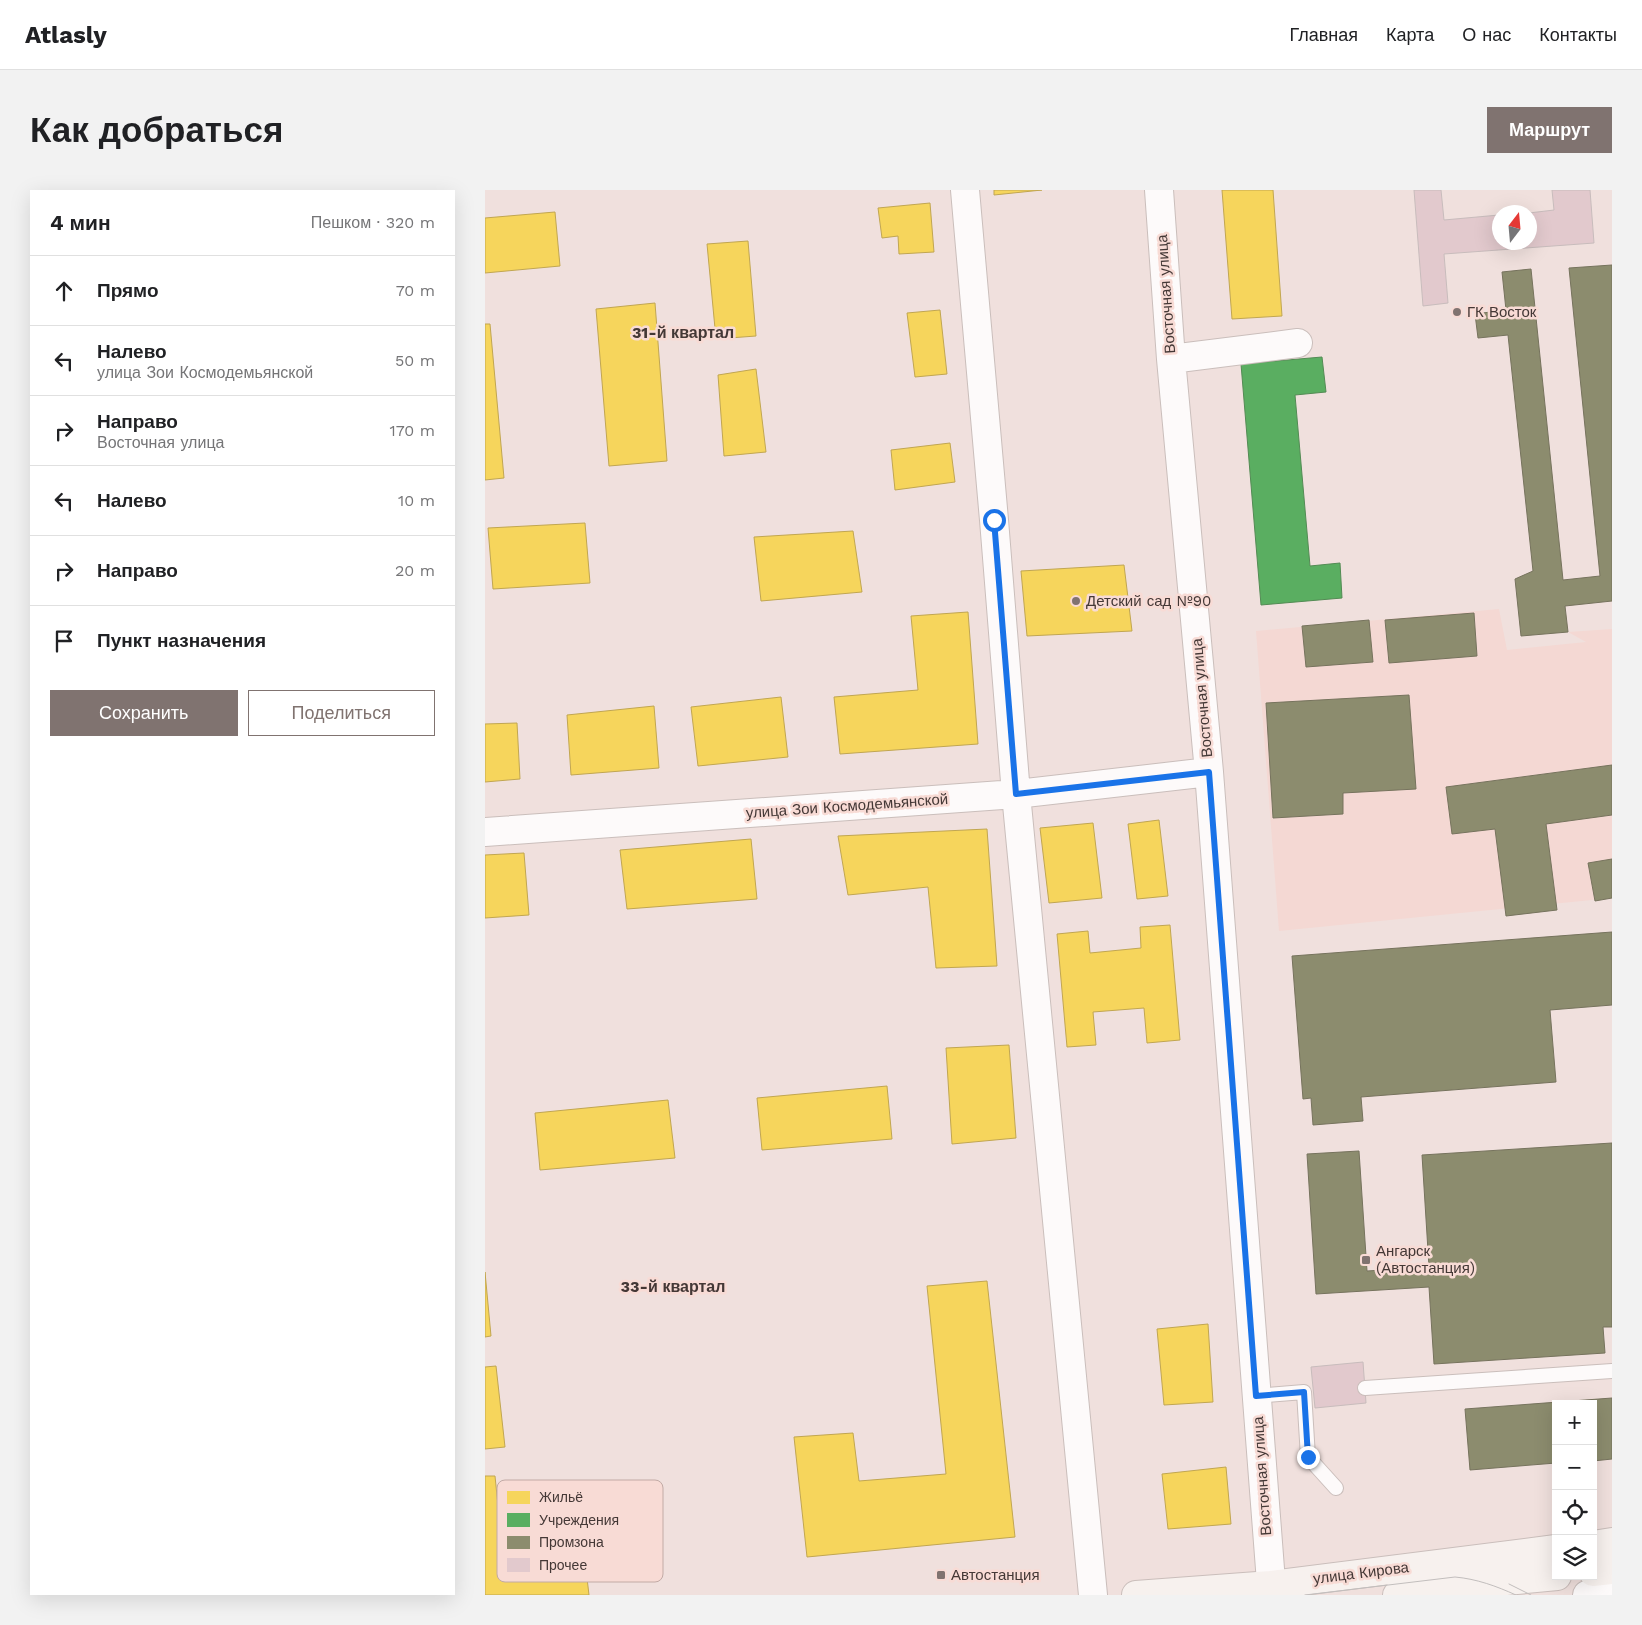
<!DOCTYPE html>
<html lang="ru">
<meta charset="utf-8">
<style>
body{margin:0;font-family:"Work Sans",sans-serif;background:#f2f2f2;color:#202124}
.controls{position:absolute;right:15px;bottom:15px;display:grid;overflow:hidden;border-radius:0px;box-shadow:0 5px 20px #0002}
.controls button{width:45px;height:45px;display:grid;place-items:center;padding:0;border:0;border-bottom:1px solid #e0e0e0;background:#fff;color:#202124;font:25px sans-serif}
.compass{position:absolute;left:1007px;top:15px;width:45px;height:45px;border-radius:50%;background:#fff;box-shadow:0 5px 20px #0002;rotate:16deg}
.stop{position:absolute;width:15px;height:15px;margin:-11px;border:4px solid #1a73e8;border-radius:50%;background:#fff}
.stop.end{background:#1a73e8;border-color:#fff;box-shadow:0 1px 5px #0008}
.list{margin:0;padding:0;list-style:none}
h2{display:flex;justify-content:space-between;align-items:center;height:65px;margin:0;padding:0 20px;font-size:21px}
h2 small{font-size:16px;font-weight:400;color:#757577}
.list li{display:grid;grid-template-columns:32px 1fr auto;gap:15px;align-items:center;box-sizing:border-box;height:70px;padding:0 20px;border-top:1px solid #e0e0e0}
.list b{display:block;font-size:19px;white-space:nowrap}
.list p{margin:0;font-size:16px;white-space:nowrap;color:#757577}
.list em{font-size:16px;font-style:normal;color:#757577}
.actions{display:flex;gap:10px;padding:15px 20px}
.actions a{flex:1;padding:11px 0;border:1px solid #807370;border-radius:0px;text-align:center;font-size:18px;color:#807370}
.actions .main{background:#807370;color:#fff}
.icon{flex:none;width:28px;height:28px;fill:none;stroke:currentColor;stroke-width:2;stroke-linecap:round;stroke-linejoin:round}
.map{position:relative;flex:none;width:1127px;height:1405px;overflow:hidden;border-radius:0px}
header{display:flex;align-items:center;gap:30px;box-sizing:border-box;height:70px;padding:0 25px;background:#fff;border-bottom:1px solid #e0e0e0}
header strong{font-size:24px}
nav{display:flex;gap:28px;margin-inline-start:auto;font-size:18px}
.intro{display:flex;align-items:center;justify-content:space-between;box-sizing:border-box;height:120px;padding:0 30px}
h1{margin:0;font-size:35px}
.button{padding:12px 22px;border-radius:0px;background:#807370;color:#fff;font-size:18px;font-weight:700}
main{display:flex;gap:30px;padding:0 30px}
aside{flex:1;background:#fff;border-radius:0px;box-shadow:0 5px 20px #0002}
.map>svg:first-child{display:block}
.built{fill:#f4d8d3}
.homes{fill:#f6d55c;stroke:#c1a651}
.public{fill:#5aae61;stroke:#538b54}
.industry{fill:#8c8c6e;stroke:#76735d}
.building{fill:#e2c9cd;stroke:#c8bcbc}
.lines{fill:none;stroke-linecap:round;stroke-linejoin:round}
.lane-casing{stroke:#cabebb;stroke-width:16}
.street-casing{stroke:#cabebb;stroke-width:30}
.secondary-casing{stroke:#cabebb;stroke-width:30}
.lane{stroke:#fdfafa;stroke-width:14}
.street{stroke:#fdfafa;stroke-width:28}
.secondary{stroke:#f7f1ee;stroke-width:28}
.tram{stroke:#c2bebd;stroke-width:1}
.route{stroke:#1a73e8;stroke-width:6}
.poi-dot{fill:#807370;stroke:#f8dbd5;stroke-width:2}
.labels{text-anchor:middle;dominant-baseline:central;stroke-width:5;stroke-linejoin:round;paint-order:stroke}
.street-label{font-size:15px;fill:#443836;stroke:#f8dbd5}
.poi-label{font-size:15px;fill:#443836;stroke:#f8dbd5;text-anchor:start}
.neighbourhood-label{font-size:16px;font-weight:bold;fill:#443836;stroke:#f8dbd5}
.key{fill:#f8dbd5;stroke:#c2aaa5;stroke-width:1}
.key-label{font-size:14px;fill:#443836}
</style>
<header>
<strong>Atlasly</strong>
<nav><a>Главная</a><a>Карта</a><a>О нас</a><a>Контакты</a></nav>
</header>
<div class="intro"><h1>Как добраться</h1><a class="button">Маршрут</a></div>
<main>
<aside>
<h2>4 мин<small>Пешком · 320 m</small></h2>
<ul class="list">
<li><svg class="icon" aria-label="ahead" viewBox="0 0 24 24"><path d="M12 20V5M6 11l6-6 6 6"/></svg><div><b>Прямо</b></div><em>70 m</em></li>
<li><svg class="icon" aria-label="left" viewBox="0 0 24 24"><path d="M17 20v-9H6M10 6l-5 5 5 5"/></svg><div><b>Налево</b><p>улица Зои Космодемьянской</p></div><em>50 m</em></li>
<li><svg class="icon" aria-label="right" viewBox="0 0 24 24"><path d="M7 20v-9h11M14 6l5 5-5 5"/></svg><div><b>Направо</b><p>Восточная улица</p></div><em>170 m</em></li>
<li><svg class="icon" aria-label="left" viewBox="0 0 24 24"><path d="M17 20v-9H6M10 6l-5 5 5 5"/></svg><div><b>Налево</b></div><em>10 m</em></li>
<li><svg class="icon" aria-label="right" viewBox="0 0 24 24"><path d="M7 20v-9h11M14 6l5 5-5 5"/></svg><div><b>Направо</b></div><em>20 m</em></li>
<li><svg class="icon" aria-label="arrive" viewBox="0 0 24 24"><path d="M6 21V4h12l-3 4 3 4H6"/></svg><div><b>Пункт назначения</b></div></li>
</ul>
<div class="actions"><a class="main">Сохранить</a><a>Поделиться</a></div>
</aside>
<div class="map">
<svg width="1127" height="1405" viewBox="0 0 1127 1405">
<rect width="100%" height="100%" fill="#f0e0dd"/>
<path class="built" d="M 1014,419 L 1022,460 L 1101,452 L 1083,442 L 1127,439 L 1127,708 L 794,741 L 771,441 Z"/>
<path class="homes" d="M 509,0 L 557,0 L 509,5 Z
M 737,0 L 788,0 L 797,126 L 747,129 Z
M 445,13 L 449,62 L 414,64 L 413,46 L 397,48 L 393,18 Z
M 70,22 L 75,76 L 0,83 L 0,28 Z
M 263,51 L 271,146 L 231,149 L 222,54 Z
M 170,113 L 182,271 L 124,276 L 111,119 Z
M 455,120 L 462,184 L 430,187 L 422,123 Z
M 0,134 L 5,134 L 19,288 L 0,290 Z
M 271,179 L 281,262 L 239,266 L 233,185 Z
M 465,253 L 470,292 L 410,300 L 406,260 Z
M 100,333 L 105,393 L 8,399 L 3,338 Z
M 368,341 L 377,402 L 276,411 L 269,347 Z
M 639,375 L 647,441 L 542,446 L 536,381 Z
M 483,422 L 493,554 L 355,564 L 349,507 L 433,500 L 426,426 Z
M 296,507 L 303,567 L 213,576 L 206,517 Z
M 169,516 L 174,578 L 86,585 L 82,525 Z
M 32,533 L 35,589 L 0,592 L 0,534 Z
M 674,630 L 683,706 L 652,709 L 643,634 Z
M 608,633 L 617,708 L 564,713 L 555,638 Z
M 502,639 L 512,776 L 451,778 L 443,697 L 363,705 L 353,646 Z
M 266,649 L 272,709 L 142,719 L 135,660 Z
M 39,663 L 44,725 L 0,728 L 0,665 Z
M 685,735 L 695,850 L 662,853 L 659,818 L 608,822 L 611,855 L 582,857 L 572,744 L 603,741 L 605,763 L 656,758 L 655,737 Z
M 524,855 L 531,948 L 467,954 L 461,858 Z
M 402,896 L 407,949 L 277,960 L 272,908 Z
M 183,910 L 190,968 L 55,980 L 50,923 Z
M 0,1082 L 6,1146 L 0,1147 Z
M 502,1091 L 530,1347 L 322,1367 L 309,1247 L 368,1243 L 374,1291 L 461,1284 L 442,1096 Z
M 723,1134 L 728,1212 L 679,1215 L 672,1139 Z
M 11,1176 L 20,1257 L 0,1259 L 0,1177 Z
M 741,1277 L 746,1334 L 683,1339 L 677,1284 Z
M 0,1286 L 10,1286 L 18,1365 L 98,1354 L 104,1405 L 0,1405 Z"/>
<path class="public" d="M 837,167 L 841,202 L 810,205 L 825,376 L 855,373 L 857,408 L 776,415 L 756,174 Z"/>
<path class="industry" d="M 1127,75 L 1127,411 L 1080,416 L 1083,442 L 1036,446 L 1030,389 L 1048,381 L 1023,145 L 993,148 L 990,124 L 1021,120 L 1017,82 L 1046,79 L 1078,390 L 1115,386 L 1084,78 Z
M 989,423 L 992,466 L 904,473 L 900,430 Z
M 884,430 L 888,472 L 821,477 L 817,436 Z
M 924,505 L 931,599 L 858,603 L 858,624 L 788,628 L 781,513 Z
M 1127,575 L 1127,625 L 1061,634 L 1072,720 L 1021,726 L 1010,639 L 967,644 L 961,597 Z
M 1127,669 L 1127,708 L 1110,711 L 1103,673 Z
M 1127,742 L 1127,815 L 1065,820 L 1071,892 L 876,907 L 878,931 L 828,935 L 826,908 L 818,909 L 807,766 Z
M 1127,953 L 1127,1137 L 1118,1137 L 1120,1163 L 949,1174 L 944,1097 L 831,1104 L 822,964 L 874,961 L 882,1081 L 944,1077 L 937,965 Z
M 1127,1208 L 1127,1269 L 1108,1271 L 1108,1214 L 1071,1214 L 1071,1273 L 985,1280 L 980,1219 Z"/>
<path class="building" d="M 929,0 L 956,0 L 959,30 L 1014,25 L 1014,52 L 1044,52 L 1044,23 L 1069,20 L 1067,0 L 1105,0 L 1109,53 L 959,64 L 963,113 L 938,116 Z
M 878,1172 L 881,1213 L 830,1218 L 826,1177 Z"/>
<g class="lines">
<g class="lane-casing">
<path id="lane" d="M 880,1198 L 1127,1181
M 771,1206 L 819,1202 L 823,1267 L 851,1298"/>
</g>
<g class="street-casing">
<path id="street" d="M 480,0 L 509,330 L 531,604 L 608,1405
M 674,0 L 686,169 L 724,582 L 787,1405
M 686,169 L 813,153
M 0,642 L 531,604 L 724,582
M 1102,1405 L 1127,1402"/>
</g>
<g class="secondary-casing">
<path id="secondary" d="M 1108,1355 L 1127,1352
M 1108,1382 L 1127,1380
M 651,1405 L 786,1395 L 1071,1359
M 912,1405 L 971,1396 L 1072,1386"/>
</g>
<use href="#lane" class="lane"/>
<use href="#street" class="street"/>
<use href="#secondary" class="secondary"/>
<path class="tram" d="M 1024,1394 L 1046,1405
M 820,1405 L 970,1387 C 992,1389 1011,1396 1031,1405"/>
</g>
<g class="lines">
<path class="route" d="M 509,330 L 531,604 L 724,582 L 771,1206 L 819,1202 L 823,1267"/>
</g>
<g class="poi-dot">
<circle cx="972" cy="122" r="5"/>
<circle cx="591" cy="411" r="5"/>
<rect x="876" y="1065" width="10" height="10" rx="2.5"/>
<rect x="451" y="1380" width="10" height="10" rx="2.5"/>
</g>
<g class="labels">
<g class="street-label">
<text transform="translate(681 104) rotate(-94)">Восточная улица</text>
<text transform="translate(717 508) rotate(-95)">Восточная улица</text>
<text transform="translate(362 616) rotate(-4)">улица Зои Космодемьянской</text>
<text transform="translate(777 1286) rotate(-94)">Восточная улица</text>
<text transform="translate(876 1383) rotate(-7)">улица Кирова</text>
</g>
<g class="poi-label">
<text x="982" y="122">ГК Восток</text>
<text x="601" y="411">Детский сад №90</text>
<text x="891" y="1061">Ангарск<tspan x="891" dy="17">(Автостанция)</tspan></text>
<text x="466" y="1385">Автостанция</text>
</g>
<g class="neighbourhood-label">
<text x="198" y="142">31-й квартал</text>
<text x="188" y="1096">33-й квартал</text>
</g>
</g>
<rect x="12" y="1290" width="166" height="102" rx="8" class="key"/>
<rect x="22" y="1301" width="23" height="13" fill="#f6d55c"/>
<rect x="22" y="1323" width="23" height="14" fill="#5aae61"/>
<rect x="22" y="1346" width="23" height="13" fill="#8c8c6e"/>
<rect x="22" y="1368" width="23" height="14" fill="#e2c9cd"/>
<g class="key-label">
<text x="54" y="1312">Жильё</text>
<text x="54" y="1335">Учреждения</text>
<text x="54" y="1357">Промзона</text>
<text x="54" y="1380">Прочее</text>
</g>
</svg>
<div class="controls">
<button>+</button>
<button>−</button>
<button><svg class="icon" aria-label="locate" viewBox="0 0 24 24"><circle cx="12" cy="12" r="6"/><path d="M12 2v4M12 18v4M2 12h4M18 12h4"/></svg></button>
<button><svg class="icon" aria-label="layers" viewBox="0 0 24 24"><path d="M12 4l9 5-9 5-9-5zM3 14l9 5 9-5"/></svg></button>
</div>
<svg class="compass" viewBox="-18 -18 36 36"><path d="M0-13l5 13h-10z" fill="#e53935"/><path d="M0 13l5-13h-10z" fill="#757577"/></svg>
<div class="stop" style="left:509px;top:330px"></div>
<div class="stop end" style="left:823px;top:1267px"></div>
</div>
</main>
